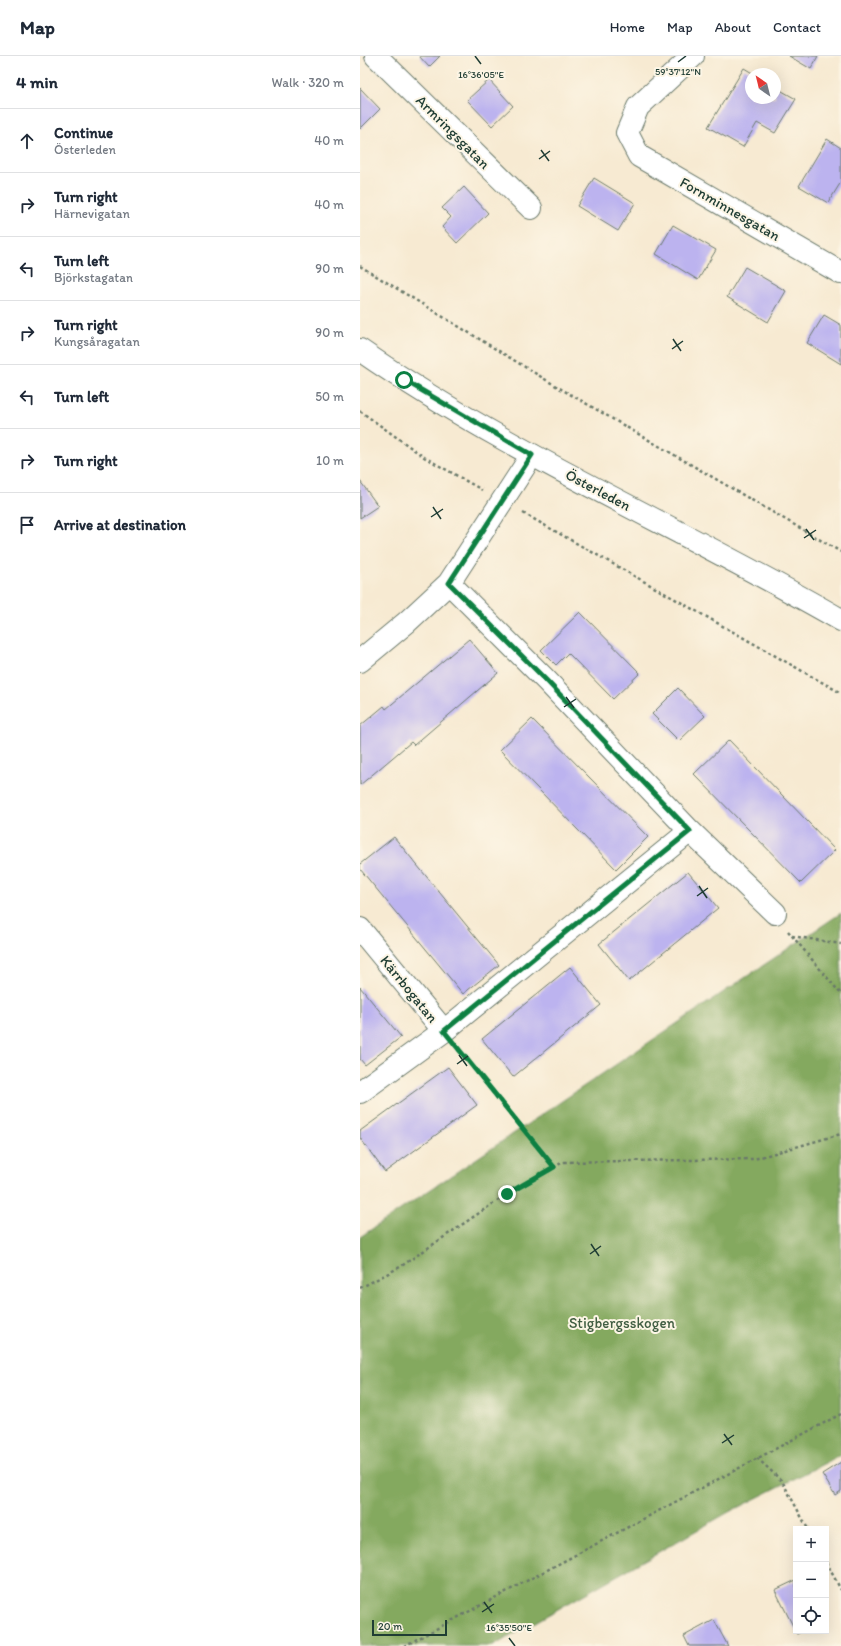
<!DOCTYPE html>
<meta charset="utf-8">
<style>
body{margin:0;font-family:Itim,sans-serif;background:#f6f6f7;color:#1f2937}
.controls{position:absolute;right:12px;bottom:12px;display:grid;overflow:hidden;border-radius:0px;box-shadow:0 4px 16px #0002}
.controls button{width:36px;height:36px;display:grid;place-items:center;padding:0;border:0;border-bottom:1px solid #e0e1e3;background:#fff;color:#1f2937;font:20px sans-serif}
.compass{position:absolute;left:385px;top:12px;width:36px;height:36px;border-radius:50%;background:#fff;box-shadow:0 4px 16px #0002;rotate:325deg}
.scale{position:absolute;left:12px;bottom:10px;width:75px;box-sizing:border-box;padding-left:4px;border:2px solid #1f3d34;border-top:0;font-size:11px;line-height:14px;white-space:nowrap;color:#1f3d34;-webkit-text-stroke:3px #fcf5e5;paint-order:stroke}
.stop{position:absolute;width:12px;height:12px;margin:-9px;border:3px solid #0b8043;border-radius:50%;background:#fff}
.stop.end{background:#0b8043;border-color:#fff;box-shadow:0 1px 4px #0008}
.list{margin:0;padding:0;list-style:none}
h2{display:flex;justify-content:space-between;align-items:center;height:52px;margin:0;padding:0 16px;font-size:17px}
h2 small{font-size:13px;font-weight:400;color:#747a83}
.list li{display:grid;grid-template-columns:26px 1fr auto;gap:12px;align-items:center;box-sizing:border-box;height:64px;padding:0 16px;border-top:1px solid #e0e1e3}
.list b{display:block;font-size:15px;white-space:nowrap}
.list p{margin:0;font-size:13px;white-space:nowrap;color:#747a83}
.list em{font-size:13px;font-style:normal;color:#747a83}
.icon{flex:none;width:22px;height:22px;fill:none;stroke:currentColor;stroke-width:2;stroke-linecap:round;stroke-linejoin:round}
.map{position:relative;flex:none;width:481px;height:1590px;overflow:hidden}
header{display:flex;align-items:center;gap:24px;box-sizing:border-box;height:56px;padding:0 20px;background:#fff;border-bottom:1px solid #e0e1e3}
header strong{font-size:19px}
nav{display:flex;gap:22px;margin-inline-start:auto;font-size:14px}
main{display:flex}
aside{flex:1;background:#fff}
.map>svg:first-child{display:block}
.forest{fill:#84a95f;stroke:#52734a}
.building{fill:#bcb3ef}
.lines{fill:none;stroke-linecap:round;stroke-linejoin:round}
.minor-casing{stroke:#6b7a6b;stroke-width:24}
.major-casing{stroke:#6b7a6b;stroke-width:24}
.path{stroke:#6b7a6b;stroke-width:2.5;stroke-dasharray:3 3;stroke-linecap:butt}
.minor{stroke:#fff;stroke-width:22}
.major{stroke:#fff;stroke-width:22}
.route{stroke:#0b8043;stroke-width:5}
.ticks{fill:none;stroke:#1f3d34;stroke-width:1.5}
.labels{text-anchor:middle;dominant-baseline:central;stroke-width:4;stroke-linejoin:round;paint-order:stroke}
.street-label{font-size:15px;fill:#1f3d34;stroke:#fcf5e5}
.park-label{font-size:15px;fill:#415e42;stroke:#fcf5e5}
.ticks-label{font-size:10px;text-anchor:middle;fill:#1f3d34;stroke:#fcf5e5;stroke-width:4;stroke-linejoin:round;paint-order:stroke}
</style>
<header>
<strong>Map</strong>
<nav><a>Home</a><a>Map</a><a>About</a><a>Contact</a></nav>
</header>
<main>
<aside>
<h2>4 min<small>Walk · 320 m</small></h2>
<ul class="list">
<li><svg class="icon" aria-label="ahead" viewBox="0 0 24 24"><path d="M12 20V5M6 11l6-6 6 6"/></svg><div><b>Continue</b><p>Österleden</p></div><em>40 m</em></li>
<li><svg class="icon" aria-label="right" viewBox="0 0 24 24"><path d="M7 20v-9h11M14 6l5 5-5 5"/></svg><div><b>Turn right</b><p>Härnevigatan</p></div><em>40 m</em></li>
<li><svg class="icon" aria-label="left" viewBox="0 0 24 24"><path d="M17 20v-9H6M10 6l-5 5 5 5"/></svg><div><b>Turn left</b><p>Björkstagatan</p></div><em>90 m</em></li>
<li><svg class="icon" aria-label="right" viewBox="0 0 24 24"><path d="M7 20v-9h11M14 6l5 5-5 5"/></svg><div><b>Turn right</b><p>Kungsåragatan</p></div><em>90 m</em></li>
<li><svg class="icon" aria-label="left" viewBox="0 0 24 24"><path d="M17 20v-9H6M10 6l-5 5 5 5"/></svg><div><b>Turn left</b></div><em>50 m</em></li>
<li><svg class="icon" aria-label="right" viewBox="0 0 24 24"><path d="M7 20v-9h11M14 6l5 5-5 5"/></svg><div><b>Turn right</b></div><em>10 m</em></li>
<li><svg class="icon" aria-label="arrive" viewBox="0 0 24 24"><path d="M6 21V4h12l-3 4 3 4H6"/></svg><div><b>Arrive at destination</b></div></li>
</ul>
</aside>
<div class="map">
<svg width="481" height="1590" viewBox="0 0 481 1590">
<rect width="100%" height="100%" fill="#fcf5e5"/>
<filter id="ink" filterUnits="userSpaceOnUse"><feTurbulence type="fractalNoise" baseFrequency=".025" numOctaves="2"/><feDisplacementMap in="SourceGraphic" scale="8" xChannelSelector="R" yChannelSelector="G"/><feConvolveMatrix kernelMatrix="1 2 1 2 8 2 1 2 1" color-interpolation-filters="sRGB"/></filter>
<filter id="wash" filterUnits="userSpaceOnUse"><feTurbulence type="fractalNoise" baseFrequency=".012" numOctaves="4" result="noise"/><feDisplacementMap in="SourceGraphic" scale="16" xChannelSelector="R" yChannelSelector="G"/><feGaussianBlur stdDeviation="0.9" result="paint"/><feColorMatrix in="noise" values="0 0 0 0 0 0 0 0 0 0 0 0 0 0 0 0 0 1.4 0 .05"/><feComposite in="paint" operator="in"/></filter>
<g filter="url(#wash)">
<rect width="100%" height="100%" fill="#f7ead2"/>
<path class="forest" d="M 481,857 L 481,1399 L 369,1456 L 133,1590 L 0,1590 L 0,1181 Z"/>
<g id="blocks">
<path class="building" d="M 59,0 L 80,0 L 69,11 Z
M 429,0 L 458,0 L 451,13 Z
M 384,12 L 394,18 L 391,18 L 391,42 L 415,42 L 415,31 L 436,43 L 415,77 L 397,67 L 383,91 L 348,71 Z
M 129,24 L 153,50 L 132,70 L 107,44 Z
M 0,32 L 20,53 L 0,73 Z
M 467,83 L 481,92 L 481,126 L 468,147 L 439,130 Z
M 234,122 L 275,147 L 258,175 L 217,150 Z
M 104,131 L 128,157 L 97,187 L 82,171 L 91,161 L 82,152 Z
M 313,169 L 356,194 L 338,224 L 296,198 Z
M 385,211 L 426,235 L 408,266 L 367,241 Z
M 464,259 L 481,269 L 481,308 L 447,287 Z
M 0,425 L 18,450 L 0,462 Z
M 220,556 L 280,617 L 253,643 L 208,597 L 196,609 L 181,594 Z
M 109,583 L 138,617 L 54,689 L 51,686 L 0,729 L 0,670 L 24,650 L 26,653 Z
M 318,632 L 345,660 L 319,685 L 292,658 Z
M 172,663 L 288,781 L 256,813 L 140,694 Z
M 369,684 L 475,794 L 441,827 L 334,718 Z
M 34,781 L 139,909 L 103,938 L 0,813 L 0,808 Z
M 328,816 L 358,852 L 269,925 L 239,888 Z
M 210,911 L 241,949 L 153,1021 L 122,983 Z
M 0,931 L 41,981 L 5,1009 L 0,1003 Z
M 88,1011 L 117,1049 L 25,1116 L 0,1082 L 0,1075 Z
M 481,1406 L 481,1435 L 475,1439 L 462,1418 Z
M 436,1524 L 436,1575 L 443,1575 L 437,1578 L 415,1534 Z
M 354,1564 L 368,1590 L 329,1590 L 324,1580 Z"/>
</g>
</g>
<g filter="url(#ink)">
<use href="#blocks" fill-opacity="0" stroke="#6b7a6b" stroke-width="1"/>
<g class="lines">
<g class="minor-casing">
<path id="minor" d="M 16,0 L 171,152
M 333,0 L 278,51 L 267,77 L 279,100 L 481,217
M 89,527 L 186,624 L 330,775 L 415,857
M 0,605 L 47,566 L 89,527 L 172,399
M 0,873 L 84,975
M 0,1036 L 84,975 L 330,775"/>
</g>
<g class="major-casing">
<path id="major" d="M 0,294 C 151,399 322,472 481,564"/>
</g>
<path class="path" d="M 0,210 L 196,330 L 481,496
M 0,355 L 64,401 L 122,434
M 163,457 L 481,637
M 428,875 L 481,938
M 432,880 L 481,888
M 98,993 L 194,1111
M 0,1232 L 40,1211 L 147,1138 L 203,1106 L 394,1103 L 481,1078
M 397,1402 L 422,1425 L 448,1473
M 466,1506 L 481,1534
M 44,1590 L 481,1358"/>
<use href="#minor" class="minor"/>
<use href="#major" class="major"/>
</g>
</g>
<g class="lines" filter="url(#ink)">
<path class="route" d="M 44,324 L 172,399 L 89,527 L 186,624 L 330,775 L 84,975 L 194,1111 L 147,1138"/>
</g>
<path class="ticks" d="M 115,0 L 121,8M 318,6 L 326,0M 181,94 L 189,105M 179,103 L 190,95M 313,283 L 321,295M 312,293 L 323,285M 73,451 L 81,463M 71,461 L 83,453M 446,473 L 454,484M 444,482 L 456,474M 206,641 L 214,652M 204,651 L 216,643M 339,830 L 347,842M 337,840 L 348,832M 99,999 L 107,1010M 97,1008 L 108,1000M 231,1188 L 239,1200M 230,1198 L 241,1190M 364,1378 L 372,1389M 362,1387 L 374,1379M 124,1546 L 132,1557M 122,1556 L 134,1548M 149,1582 L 155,1590"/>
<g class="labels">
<g class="street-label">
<text transform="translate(93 76) rotate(45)">Armringsgatan</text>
<text transform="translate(370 153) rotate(30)">Fornminnesgatan</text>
<text transform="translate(238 434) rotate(28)">Österleden</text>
<text transform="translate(49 933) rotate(51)">Kärrbogatan</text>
</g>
<g class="park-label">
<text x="262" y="1267">Stigbergsskogen</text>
</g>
</g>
<g class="ticks-label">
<text x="318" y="19">59°37'12"N</text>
<text x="121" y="22">16°36'05"E</text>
<text x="149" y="1575">16°35'50"E</text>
</g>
</svg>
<div class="controls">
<button>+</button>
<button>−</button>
<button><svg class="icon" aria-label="locate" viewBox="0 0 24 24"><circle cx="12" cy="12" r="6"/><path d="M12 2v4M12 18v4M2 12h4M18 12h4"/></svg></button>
</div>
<svg class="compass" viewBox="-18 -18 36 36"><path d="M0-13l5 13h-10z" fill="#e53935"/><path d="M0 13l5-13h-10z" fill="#747a83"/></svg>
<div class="scale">20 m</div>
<div class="stop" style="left:44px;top:324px"></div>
<div class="stop end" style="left:147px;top:1138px"></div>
</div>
</main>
